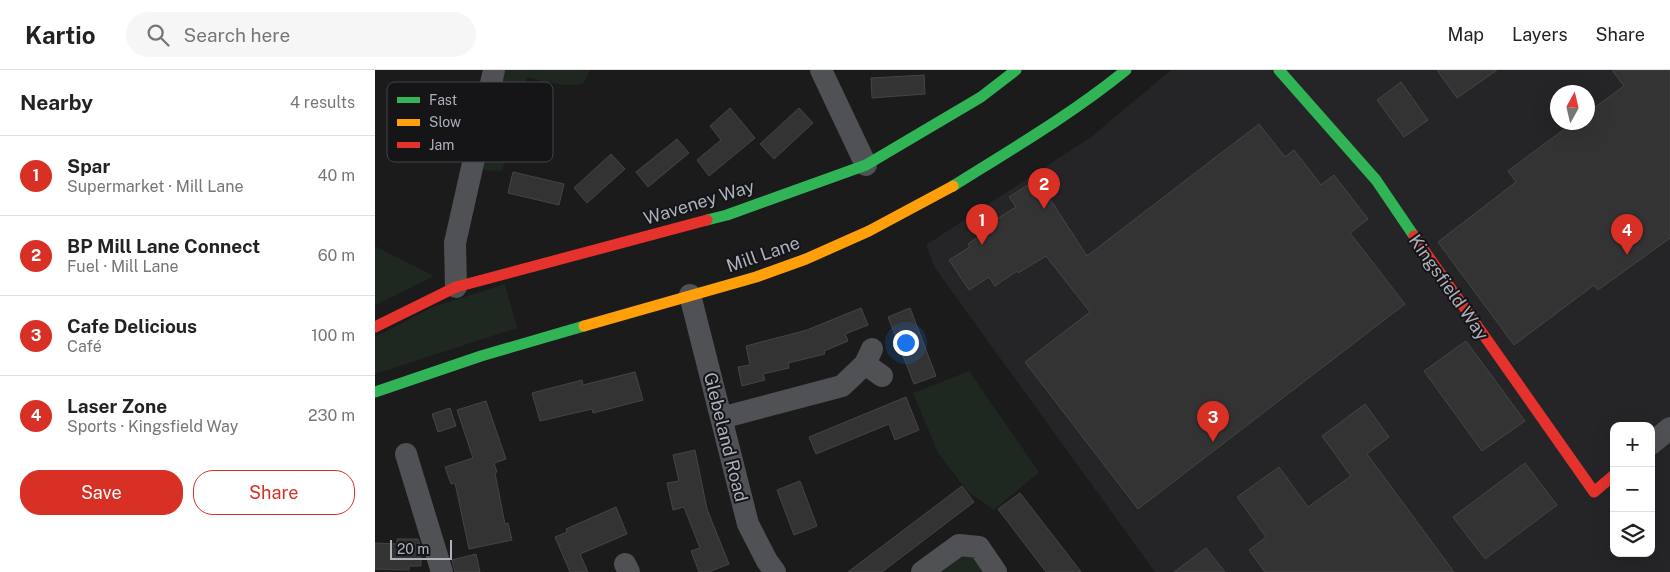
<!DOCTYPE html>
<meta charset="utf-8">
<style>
body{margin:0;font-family:"Public Sans",sans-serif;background:#f6f6f6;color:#222}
.controls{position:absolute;right:15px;bottom:15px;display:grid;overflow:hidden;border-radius:10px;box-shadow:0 5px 20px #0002}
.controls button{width:45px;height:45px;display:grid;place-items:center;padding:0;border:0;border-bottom:1px solid #e0e0e0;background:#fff;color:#222;font:25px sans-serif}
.compass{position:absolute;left:1175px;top:15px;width:45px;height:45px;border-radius:50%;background:#fff;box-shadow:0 5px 20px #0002;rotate:8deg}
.scale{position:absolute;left:15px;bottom:12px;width:62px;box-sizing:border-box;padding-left:5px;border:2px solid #acb1bd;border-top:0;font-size:14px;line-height:18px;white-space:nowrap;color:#acb1bd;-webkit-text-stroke:4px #151518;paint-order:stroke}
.you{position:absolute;left:530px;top:272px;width:18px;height:18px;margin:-12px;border:4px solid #fff;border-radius:50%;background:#1a73e8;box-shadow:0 0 0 8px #1a73e833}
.badge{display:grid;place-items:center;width:32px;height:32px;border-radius:50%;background:#d93025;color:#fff;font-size:16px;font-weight:700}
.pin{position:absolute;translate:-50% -41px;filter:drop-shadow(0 1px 2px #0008)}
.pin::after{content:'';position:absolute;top:26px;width:18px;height:15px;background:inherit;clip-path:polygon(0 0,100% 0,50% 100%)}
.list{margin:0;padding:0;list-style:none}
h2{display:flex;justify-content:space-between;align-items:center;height:65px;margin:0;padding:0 20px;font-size:21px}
h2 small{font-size:16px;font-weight:400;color:#767676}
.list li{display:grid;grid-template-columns:32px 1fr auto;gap:15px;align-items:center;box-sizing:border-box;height:80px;padding:0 20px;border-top:1px solid #e0e0e0}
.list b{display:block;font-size:19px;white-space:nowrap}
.list p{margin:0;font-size:16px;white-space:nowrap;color:#767676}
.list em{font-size:16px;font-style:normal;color:#767676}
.actions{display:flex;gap:10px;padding:15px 20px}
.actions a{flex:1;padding:11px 0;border:1px solid #d93025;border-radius:20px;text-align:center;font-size:18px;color:#d93025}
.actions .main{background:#d93025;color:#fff}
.icon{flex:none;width:28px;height:28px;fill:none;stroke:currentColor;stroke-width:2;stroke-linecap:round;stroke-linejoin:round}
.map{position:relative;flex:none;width:1295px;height:502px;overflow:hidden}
header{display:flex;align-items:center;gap:30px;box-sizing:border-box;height:70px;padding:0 25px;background:#fff;border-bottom:1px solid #e0e0e0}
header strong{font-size:24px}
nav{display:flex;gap:28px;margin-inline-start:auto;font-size:18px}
.search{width:350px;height:45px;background:#f6f6f6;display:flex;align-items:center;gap:12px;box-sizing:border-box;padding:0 18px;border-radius:28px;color:#767676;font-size:19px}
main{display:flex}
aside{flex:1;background:#fff}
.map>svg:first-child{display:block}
.built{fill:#252528;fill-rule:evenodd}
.green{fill:#1e2720}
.building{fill:#333334;stroke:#444548}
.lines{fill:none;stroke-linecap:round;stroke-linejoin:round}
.street{stroke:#4f5155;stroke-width:22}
.fast{stroke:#30b455;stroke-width:11}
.slow{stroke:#ff9f0a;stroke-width:11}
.jam{stroke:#e5322d;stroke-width:11}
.labels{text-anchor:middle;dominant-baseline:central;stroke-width:4;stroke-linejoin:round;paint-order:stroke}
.street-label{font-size:18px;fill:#acb1bd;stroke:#151518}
.key{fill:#151518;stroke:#42444a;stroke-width:1}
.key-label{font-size:14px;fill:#acb1bd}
</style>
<header>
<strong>Kartio</strong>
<div class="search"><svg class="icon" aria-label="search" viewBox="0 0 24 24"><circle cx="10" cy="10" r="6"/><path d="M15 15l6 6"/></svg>Search here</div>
<nav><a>Map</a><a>Layers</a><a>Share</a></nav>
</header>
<main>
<aside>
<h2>Nearby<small>4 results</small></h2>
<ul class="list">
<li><span class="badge">1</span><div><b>Spar</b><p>Supermarket · Mill Lane</p></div><em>40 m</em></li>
<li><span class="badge">2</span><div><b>BP Mill Lane Connect</b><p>Fuel · Mill Lane</p></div><em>60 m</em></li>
<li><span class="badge">3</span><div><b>Cafe Delicious</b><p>Café</p></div><em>100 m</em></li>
<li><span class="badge">4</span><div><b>Laser Zone</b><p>Sports · Kingsfield Way</p></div><em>230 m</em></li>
</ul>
<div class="actions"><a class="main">Save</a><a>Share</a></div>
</aside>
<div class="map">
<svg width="1295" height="502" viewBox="0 0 1295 502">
<rect width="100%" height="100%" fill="#1b1b1c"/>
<path class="built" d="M 796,0 L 1295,0 L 1295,502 L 780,502 L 560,198 L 551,175 L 716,67 ZM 1182,22 L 1212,22 L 1212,52 L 1182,52 ZM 1239,356 L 1276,356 L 1276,483 L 1239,483 Z"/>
<path class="green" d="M 130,0 L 215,0 L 209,13 C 191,19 170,11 152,7 L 127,101 L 105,100 Z
M 0,176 L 59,206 L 0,235 Z
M 130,214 L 142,258 L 0,304 L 0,267 L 58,237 Z
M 594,301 L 664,402 L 619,440 L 592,421 L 563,383 L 538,323 Z
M 588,483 L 600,486 L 612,502 L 563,502 Z"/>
<path class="building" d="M 1062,0 L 1122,0 L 1082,28 Z
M 1237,0 L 1295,0 L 1295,168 L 1223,220 L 1219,215 L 1139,275 L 1063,172 L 1141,112 L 1133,101 L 1199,52 L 1212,52 L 1212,43 L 1249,16 Z
M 549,5 L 550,24 L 497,28 L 496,8 Z
M 1026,12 L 1053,50 L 1029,67 L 1002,30 Z
M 355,38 L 380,68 L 334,106 L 322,90 L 346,70 L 335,56 Z
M 424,38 L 438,53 L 399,89 L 385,74 Z
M 884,54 L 910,87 L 919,80 L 946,115 L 959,105 L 993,149 L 975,163 L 1030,234 L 763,439 L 650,292 L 715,242 L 671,186 L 643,203 L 642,201 L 620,216 L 614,207 L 594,220 L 574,190 L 595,177 L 593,174 L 615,159 L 612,155 L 641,137 L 634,127 L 662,109 L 712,186 Z
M 302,69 L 314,83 L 273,117 L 261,102 Z
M 236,84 L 250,99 L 212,133 L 199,118 Z
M 138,102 L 189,114 L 184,135 L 133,123 Z
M 486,238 L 493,255 L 470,264 L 473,271 L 449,281 L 450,284 L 413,293 L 414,298 L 388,304 L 390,310 L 367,316 L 363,297 L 375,295 L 371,276 L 432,260 Z
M 535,238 L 561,306 L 539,314 L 513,247 Z
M 1091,271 L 1150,351 L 1107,381 L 1049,301 Z
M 260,302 L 268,330 L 218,343 L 217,339 L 165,351 L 157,323 L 207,310 L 208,315 Z
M 531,327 L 544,360 L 520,370 L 514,354 L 441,384 L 434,367 Z
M 111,331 L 131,389 L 119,393 L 122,402 L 120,403 L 130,454 L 133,453 L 137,470 L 94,479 L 80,413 L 76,414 L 70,397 L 98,388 L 82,340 Z
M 990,334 L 1014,367 L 992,384 L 1079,502 L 890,502 L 874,480 L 891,467 L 862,427 L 904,397 L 933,437 L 976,406 L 947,366 Z
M 75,338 L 81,356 L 63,362 L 57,344 Z
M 320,380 L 332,439 L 354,494 L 334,502 L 324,502 L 316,481 L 325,478 L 309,437 L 298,440 L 292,413 L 304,411 L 298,385 Z
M 1150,393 L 1182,435 L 1110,489 L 1078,447 Z
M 425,411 L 442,456 L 419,465 L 402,420 Z
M 587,416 L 599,432 L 507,502 L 473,502 Z
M 645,423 L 690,481 L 706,502 L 671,502 L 623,439 Z
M 241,437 L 252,464 L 205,484 L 213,502 L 195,502 L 180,467 L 192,462 L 191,459 Z
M 22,469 L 43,469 L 46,478 L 46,496 L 34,496 L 34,500 L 0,499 L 0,473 L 22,474 Z
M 831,478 L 850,502 L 799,502 Z
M 101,484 L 105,502 L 80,502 L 77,490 Z"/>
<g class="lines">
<path class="street" d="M 446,0 L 491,95
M 81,217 L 80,173 L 119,0
M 315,225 L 373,454 L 392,491 L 400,502
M 490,294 L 507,306
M 346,348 L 467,316 L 490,294 L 497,279
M 1276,374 L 1295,358
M 31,384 L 67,502
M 250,494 L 254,502
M 547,502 L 584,475 L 604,477 L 621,502"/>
<path class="fast" d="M 904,0 L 1001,110 L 1039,166
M 578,116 C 637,79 697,44 751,0
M 332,150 L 352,145 L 491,95 L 606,27 L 641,0
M 0,322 L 106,286 L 209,256"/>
<path class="slow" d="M 209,256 L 381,207 L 431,189 L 494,161 L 578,116"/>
<path class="jam" d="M 1039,166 L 1219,422 L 1239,405
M 0,257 L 81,217 L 332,150"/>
</g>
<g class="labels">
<g class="street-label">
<text transform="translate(324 132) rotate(-17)">Waveney Way</text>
<text transform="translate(388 184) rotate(-19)">Mill Lane</text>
<text transform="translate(1074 217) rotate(55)">Kingsfield Way</text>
<text transform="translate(351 367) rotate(76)">Glebeland Road</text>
</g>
</g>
<rect x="12" y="12" width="166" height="80" rx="8" class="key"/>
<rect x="22" y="27" width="23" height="6" fill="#30b455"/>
<rect x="22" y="49" width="23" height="7" fill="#ff9f0a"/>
<rect x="22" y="72" width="23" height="6" fill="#e5322d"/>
<g class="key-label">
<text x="54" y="35">Fast</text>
<text x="54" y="57">Slow</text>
<text x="54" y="80">Jam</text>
</g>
</svg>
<div class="controls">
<button>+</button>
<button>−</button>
<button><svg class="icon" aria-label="layers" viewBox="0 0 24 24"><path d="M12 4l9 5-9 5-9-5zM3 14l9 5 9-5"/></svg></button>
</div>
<svg class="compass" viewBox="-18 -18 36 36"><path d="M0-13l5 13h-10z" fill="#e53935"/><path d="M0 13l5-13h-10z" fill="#767676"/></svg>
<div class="scale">20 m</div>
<div class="you"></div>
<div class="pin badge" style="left:607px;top:175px">1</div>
<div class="pin badge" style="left:669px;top:139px">2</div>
<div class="pin badge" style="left:838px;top:372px">3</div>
<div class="pin badge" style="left:1252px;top:185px">4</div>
</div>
</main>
